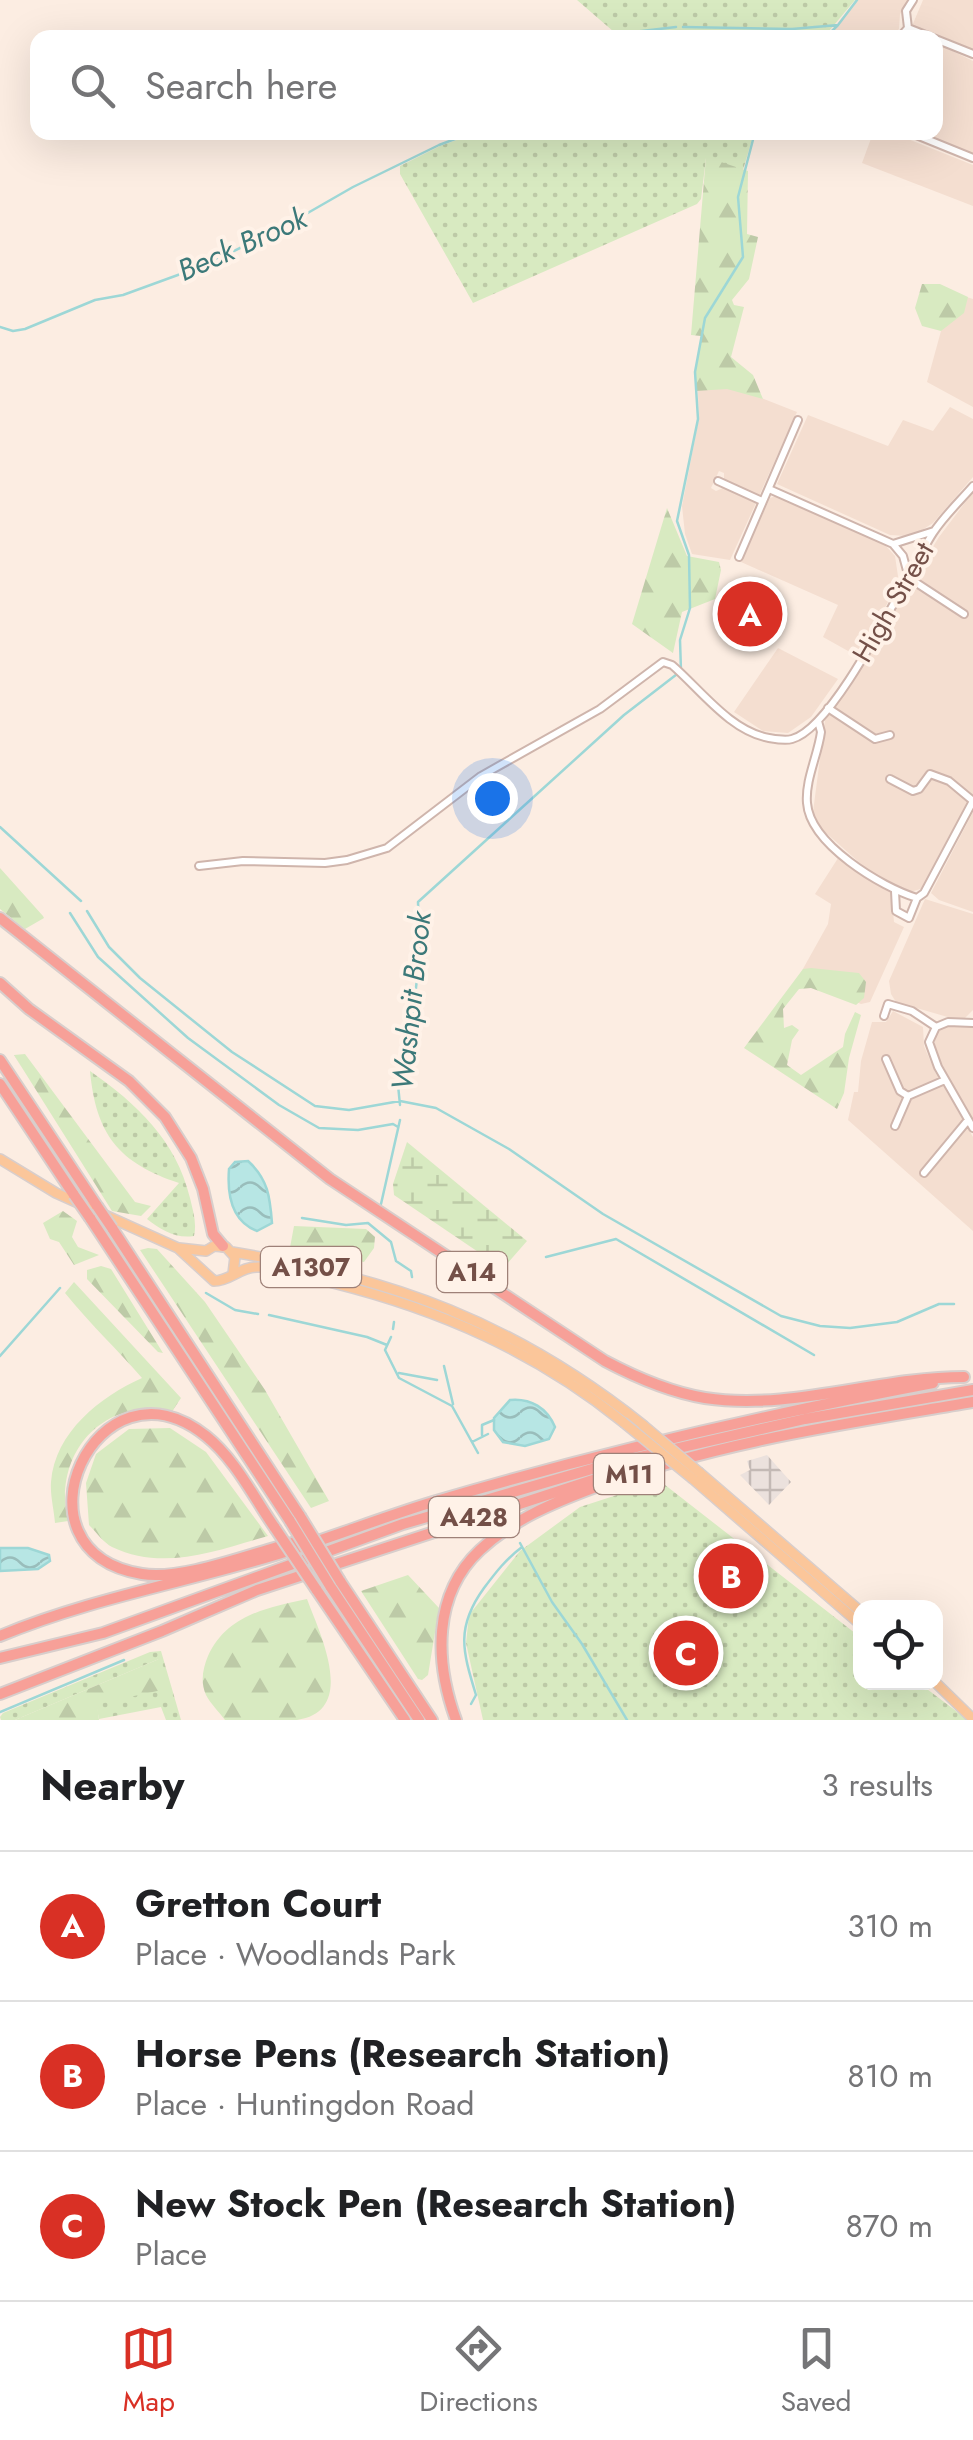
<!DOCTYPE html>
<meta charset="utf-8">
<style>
body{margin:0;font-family:Jost,sans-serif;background:#f6f6f6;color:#202124}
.controls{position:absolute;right:30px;bottom:30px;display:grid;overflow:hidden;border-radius:20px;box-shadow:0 10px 40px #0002}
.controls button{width:90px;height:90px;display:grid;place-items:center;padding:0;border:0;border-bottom:2px solid #e0e0e0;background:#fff;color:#202124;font:50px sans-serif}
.you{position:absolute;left:492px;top:798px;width:35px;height:35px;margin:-25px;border:8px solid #fff;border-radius:50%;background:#1a73e8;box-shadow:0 0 0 15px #1a73e833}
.badge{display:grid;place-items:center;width:65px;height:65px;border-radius:50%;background:#d93025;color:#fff;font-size:32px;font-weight:700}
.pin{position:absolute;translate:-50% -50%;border:5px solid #fff;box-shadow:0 2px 10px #0006}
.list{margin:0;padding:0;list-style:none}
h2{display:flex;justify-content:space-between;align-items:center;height:130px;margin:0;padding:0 40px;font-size:42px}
h2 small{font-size:32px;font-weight:400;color:#757577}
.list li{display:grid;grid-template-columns:65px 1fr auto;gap:30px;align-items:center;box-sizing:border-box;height:150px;padding:0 40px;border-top:2px solid #e0e0e0}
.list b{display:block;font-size:38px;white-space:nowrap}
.list p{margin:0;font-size:32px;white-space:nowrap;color:#757577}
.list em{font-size:32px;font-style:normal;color:#757577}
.icon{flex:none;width:55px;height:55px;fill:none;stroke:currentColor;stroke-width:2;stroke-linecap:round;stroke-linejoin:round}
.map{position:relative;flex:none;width:973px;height:1720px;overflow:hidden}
.search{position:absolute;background:#fff;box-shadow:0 10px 40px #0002;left:30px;right:30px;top:30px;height:110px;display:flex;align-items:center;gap:25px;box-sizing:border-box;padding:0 35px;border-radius:20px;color:#757577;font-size:38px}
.sheet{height:580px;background:#fff}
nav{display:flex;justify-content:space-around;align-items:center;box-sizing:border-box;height:140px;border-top:2px solid #e0e0e0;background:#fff;font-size:28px;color:#757577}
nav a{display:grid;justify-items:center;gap:5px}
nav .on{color:#d93025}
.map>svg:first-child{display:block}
.residential{fill:#f4ded0}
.industrial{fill:url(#industrial-grid)}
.grass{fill:url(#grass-dots)}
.forest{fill:url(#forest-firs)}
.wetland{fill:url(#wetland-marsh)}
.water{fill:url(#water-waves);stroke:#9dd7d6;stroke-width:2.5}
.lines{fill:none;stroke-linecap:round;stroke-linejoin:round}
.stream{stroke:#9dd7d6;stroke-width:2.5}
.minor-casing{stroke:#cfb5ac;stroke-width:10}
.major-casing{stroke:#d8cecc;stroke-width:12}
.highway-casing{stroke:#d8cecc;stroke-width:14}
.minor{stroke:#fff;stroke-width:6}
.major{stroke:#fbc69a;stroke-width:9}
.highway{stroke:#f7a098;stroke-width:10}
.major-bridge-casing{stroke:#d8cecc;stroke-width:12;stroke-linecap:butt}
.highway-bridge-casing{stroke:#d8cecc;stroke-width:14;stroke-linecap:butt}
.major-bridge{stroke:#fbc69a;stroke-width:9}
.highway-bridge{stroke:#f7a098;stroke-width:10}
.labels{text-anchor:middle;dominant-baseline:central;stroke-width:8;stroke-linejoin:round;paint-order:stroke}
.shield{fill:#fff2e8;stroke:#9e8178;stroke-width:2.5}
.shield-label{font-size:25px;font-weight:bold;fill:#745048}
.street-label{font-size:28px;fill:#745048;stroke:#fff2e8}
.water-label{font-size:30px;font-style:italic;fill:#3c7979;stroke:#fff2e8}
</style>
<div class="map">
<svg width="973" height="1720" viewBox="0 0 973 1720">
<defs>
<pattern id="industrial-grid" width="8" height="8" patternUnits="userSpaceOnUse" patternTransform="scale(2.5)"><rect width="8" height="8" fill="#ebe1dd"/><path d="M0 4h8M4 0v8" fill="none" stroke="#c3b9b5"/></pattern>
<pattern id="grass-dots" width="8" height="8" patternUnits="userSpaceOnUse" patternTransform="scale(2.5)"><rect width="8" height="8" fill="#d8eac1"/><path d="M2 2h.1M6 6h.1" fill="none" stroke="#bdcaa7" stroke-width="1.8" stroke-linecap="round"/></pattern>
<pattern id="forest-firs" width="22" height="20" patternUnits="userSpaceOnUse" patternTransform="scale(2.5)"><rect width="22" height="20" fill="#d8eac1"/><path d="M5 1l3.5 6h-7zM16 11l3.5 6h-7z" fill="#bdcaa7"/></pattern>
<pattern id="wetland-marsh" width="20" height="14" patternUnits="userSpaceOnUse" patternTransform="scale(2.5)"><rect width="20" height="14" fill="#d8eac1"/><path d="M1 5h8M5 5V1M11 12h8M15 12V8" fill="none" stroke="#bdcaa7"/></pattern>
<pattern id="water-waves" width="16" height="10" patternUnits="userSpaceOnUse" patternTransform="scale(2.5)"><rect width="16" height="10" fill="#b7e6e4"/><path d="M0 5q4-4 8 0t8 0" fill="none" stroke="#99bdbb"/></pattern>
</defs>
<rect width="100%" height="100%" fill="#fcede2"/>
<path class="residential" d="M 858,0 L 909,0 L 900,14 L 899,29 L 891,37 L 827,37 Z
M 923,0 L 973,0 L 973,52 L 912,26 Z
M 936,43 L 973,61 L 973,156 L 916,133 L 936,132 Z
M 873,133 L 893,133 L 973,165 L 973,206 L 862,163 Z
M 957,294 L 973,299 L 973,407 L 927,382 L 941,331 Z
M 697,373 L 797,412 L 759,496 L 724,481 L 724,473 L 719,471 L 711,488 L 716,491 L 723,488 L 756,503 L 730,560 L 692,554 L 685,534 L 682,506 L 699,418 Z
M 950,407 L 973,419 L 973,477 L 933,523 L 922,530 L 906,536 L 890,535 L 777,484 L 808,415 L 888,446 L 903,420 L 933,431 Z
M 973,492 L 973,794 L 924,888 L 910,892 L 870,872 L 816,824 L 813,812 L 825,720 L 939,537 Z
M 776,496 L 885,545 L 895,556 L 899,583 L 857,656 L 823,637 L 838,605 L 741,562 L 770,498 Z
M 778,648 L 838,679 L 811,717 L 788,733 L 763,731 L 734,712 Z
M 973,812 L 973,912 L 939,900 L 931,893 Z
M 840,855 L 891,890 L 894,922 L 904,927 L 870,1002 L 861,1004 L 799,976 L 828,924 L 831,904 L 815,894 Z
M 925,899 L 973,914 L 973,1010 L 965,1018 L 951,1018 L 896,1002 L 891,994 L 889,981 Z
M 893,1011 L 923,1027 L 924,1046 L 935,1072 L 973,1137 L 973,1231 L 848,1120 L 854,1092 L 858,1092 L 861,1061 L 872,1022 L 886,1022 Z
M 955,1024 L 973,1026 L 973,1121 L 936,1053 L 934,1034 L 941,1028 Z"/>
<path class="industrial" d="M 767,1455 L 791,1482 L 769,1505 L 740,1475 L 750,1470 L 747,1461 Z"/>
<path class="grass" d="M 577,0 L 855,0 L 824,37 L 621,38 Z
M 476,133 L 754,133 L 743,170 L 706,158 L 701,199 L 697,204 L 473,303 L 400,174 L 400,166 L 440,146 Z
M 90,1071 C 137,1104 176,1140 190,1198 C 193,1211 197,1223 194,1236 C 176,1239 161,1230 147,1219 L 179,1183 C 119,1163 96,1135 90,1071 Z
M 660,1481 L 860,1637 L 860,1682 L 919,1683 L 968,1720 L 483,1720 L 466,1643 L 469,1615 L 520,1551 L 580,1507 Z
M 161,1651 L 181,1720 L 166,1720 L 161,1707 L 99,1719 L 96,1704 L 159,1659 L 15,1720 L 1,1720 L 0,1717 L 3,1713 L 150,1652 Z"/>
<path class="forest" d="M 706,157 L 748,171 L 747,234 L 758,237 L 749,279 L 732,300 L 734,305 L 744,307 L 731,357 L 753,375 L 763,399 L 727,389 L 696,391 L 695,372 L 701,336 L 691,335 Z
M 922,284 L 940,284 L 968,297 L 964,313 L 941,331 L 922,326 L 915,308 Z
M 667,508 L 687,556 L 719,562 L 721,570 L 715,599 L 682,612 L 673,653 L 632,624 Z
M 0,868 L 43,916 L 44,918 L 25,929 L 0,909 Z
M 811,968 L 859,973 L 866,982 L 864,998 L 856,1005 L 811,988 L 799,989 L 783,1009 L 784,1028 L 792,1025 L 799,1030 L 792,1040 L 787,1065 L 801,1075 L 843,1047 L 845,1034 L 855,1012 L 861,1015 L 849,1058 L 844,1093 L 837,1109 L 744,1048 L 803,969 Z
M 25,1054 L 135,1202 L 151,1206 L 141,1216 L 112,1211 L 14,1055 Z
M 63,1211 L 77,1221 L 72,1237 L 78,1247 L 99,1255 L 74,1265 L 59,1242 L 50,1239 L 43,1223 Z
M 294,1226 L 366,1229 L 375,1237 L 374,1248 L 364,1262 L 289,1253 Z
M 148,1248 L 157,1249 L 205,1302 L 265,1390 L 329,1501 L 311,1508 L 140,1250 Z
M 101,1266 L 111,1269 L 163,1353 L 158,1352 L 87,1279 L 87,1270 Z
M 74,1282 L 181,1398 L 171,1413 C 103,1395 52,1455 68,1521 L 55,1523 C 54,1510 50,1495 51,1482 C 55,1432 100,1397 142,1378 C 117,1349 89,1323 65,1293 Z
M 170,1428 L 206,1452 L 268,1536 C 217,1550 164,1572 112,1547 C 104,1543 96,1532 89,1525 L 86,1483 L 96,1454 L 129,1429 Z
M 408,1575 L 439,1608 L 428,1675 L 422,1680 L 418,1679 L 361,1591 Z
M 307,1599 C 319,1632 359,1711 297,1720 C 274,1720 248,1720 225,1720 C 219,1712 210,1703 206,1695 C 200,1682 203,1668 208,1656 C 227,1615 266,1608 307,1599 Z
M 159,1659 L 171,1688 L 97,1704 L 99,1720 L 15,1720 Z"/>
<path class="wetland" d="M 407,1142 L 527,1241 L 507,1264 L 496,1264 L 394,1195 L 393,1184 Z"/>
<path class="water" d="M 248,1161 C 268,1179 270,1197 272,1223 L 257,1231 C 231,1221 227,1195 229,1169 L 235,1162 Z
M 510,1400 C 531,1398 547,1408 555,1427 L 549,1439 L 525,1446 L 503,1442 L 494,1430 L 494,1418 Z
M 0,1548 L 28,1548 L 49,1555 L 50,1561 L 38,1569 L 0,1571 Z"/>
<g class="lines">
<path class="stream" d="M 683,27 L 792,29 L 838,25 L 857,0
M 625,38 L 633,32 L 676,27
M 825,38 L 838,25
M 0,327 L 13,331 L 25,329 L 95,300 L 123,295 L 208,264 L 292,222 L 353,187 L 439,145 L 474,132
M 0,827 L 81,901
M 87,911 L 109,947 L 140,978 L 232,1052 L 315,1106 L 349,1110 L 400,1101 L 436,1108 L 509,1149 L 603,1214 L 781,1316 L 820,1326 L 850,1328 L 897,1322 L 939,1304 L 954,1304
M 70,913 L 98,957 L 188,1038 L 279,1105 L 319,1128 L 358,1130 L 393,1124 L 398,1127
M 400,1105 L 398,1085 L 409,1048 L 420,953 L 418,902 L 624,715 L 681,671 L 680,640 L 690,608 L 689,555 L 677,521 L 698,419 L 695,372 L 705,318 L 743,257 L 738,197 L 755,132
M 381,1204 L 400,1120
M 302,1218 L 346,1225 L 368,1223 L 391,1242 L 396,1261 L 411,1271 L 412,1277
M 546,1257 L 616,1239 L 814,1355
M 206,1293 L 235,1310 L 258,1314
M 269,1315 L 367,1337 L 387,1345
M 393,1329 L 394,1322
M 391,1337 L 385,1350 L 399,1378 L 452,1406 L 478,1453
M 0,1356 L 60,1288
M 444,1366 L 453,1404
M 399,1373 L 437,1380
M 482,1435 L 482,1425 L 494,1420
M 472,1442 L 488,1434
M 520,1543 L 552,1602 L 582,1644 L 627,1720
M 471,1704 L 476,1695 C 463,1652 455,1628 484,1588 C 496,1572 506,1559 522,1547
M 0,1712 L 124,1660"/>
<g class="minor-casing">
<path id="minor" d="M 908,28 L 973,54
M 899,38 L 908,28 L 906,11 L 913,0
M 909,132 L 973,158
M 718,481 L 762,501
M 769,489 L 893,544 L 903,556 L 909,578 L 964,614
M 893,544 L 934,531
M 739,557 L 798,420
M 828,708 L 875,739 L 890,735
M 818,721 L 821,732 C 818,755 805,780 807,803 C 810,844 881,887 917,898
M 890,779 L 913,791 L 919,789 L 930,774 L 949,781 L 973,801
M 199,866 L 243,861 L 325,863 L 347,860 L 387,848 L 481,776 L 600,709 L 663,662 L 672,665 C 700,689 730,731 769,738 C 775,739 785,741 792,739 C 837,727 906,575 933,533 C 944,516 960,501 973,486
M 895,891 L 896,911 L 909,918 L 917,898 L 924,893 L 973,801
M 884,1016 L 888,1004 L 912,1011 L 936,1027
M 973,1023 L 948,1022 L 936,1027 L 929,1042 L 938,1067 L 973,1128
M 886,1059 L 900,1091 L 908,1096
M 895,1126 L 908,1096 L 945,1080
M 924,1173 L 968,1120"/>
</g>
<g class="major-casing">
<path id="major" d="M 0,1159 L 56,1193 L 178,1248 L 214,1281 C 230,1281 240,1267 257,1267 C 282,1266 309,1276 333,1283 C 441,1310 536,1352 623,1422
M 179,1248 L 206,1251 L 214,1246 L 226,1247 L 235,1257 L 233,1274
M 232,1252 C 393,1278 515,1323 643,1425
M 700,1473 L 860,1611
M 693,1479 L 860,1624
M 935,1682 L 973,1719"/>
</g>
<g class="highway-casing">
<path id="highway" d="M 0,918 L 330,1179 L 605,1361 C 637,1378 669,1392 705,1398 C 791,1411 878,1377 964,1377
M 0,983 L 29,1009 L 129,1081 L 165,1117 L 191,1158 L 203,1189 L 213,1234 L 223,1246
M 0,1060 L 97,1206
M 0,1084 L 74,1195
M 90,1218 L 290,1521
M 112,1228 L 300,1516
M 275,1528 C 254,1498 235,1459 206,1436 C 97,1348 3,1552 142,1574 C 182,1581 252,1553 292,1543
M 340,1581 L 432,1720
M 330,1586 L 419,1720
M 316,1589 L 405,1720
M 0,1636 C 89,1599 183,1583 275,1555 C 328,1539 380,1518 433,1502 C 598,1453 764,1415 933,1383
M 0,1658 L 103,1633 L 403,1524 L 609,1464 L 805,1419 L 973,1390
M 0,1694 L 162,1631 L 257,1590 L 657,1459
M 456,1720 C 435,1662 432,1595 480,1550 C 512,1520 553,1503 593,1488 C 716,1442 845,1424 973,1402"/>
</g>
<use href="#minor" class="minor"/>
<use href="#major" class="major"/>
<use href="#highway" class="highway"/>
<g class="major-bridge-casing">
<path id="major-bridge" d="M 623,1422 L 693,1479
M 643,1425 L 700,1473"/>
</g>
<g class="highway-bridge-casing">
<path id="highway-bridge" d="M 74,1195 L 90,1218
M 97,1206 L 112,1228
M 300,1516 L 340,1581
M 290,1521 L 330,1586
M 275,1528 L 316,1589"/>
</g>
<use href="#major-bridge" class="major-bridge"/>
<use href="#highway-bridge" class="highway-bridge"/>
</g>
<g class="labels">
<g class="shield">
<rect x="261" y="1247" width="100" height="40" rx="8"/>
<rect x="437" y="1252" width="70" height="40" rx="8"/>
<rect x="594" y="1454" width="70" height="40" rx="8"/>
<rect x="429" y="1497" width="90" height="40" rx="8"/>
</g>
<g class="shield-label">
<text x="311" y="1267">A1307</text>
<text x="472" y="1272">A14</text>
<text x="629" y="1474">M11</text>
<text x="474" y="1517">A428</text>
</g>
<g class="street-label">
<text transform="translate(893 602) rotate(-60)">High Street</text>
</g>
<g class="water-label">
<text transform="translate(242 244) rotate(-24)">Beck Brook</text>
<text transform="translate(411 1001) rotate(-84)">Washpit Brook</text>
</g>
</g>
</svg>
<div class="controls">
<button><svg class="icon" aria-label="locate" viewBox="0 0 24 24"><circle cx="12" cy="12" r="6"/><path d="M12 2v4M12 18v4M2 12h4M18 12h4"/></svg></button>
</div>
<div class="you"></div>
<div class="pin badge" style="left:750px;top:614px">A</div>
<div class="pin badge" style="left:731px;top:1576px">B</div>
<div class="pin badge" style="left:686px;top:1653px">C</div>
<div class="search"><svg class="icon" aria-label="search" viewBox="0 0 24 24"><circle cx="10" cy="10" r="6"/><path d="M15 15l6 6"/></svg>Search here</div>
</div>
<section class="sheet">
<h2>Nearby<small>3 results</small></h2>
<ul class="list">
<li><span class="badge">A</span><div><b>Gretton Court</b><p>Place · Woodlands Park</p></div><em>310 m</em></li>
<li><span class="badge">B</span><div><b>Horse Pens (Research Station)</b><p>Place · Huntingdon Road</p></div><em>810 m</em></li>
<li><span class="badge">C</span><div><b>New Stock Pen (Research Station)</b><p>Place</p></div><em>870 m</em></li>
</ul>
</section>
<nav>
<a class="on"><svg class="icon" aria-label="map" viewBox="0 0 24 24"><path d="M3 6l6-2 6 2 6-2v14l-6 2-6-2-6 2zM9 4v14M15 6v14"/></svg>Map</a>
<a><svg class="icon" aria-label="directions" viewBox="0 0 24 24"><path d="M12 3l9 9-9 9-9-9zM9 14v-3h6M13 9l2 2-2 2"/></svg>Directions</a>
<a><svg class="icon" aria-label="saved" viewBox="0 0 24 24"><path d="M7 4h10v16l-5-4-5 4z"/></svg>Saved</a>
</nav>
